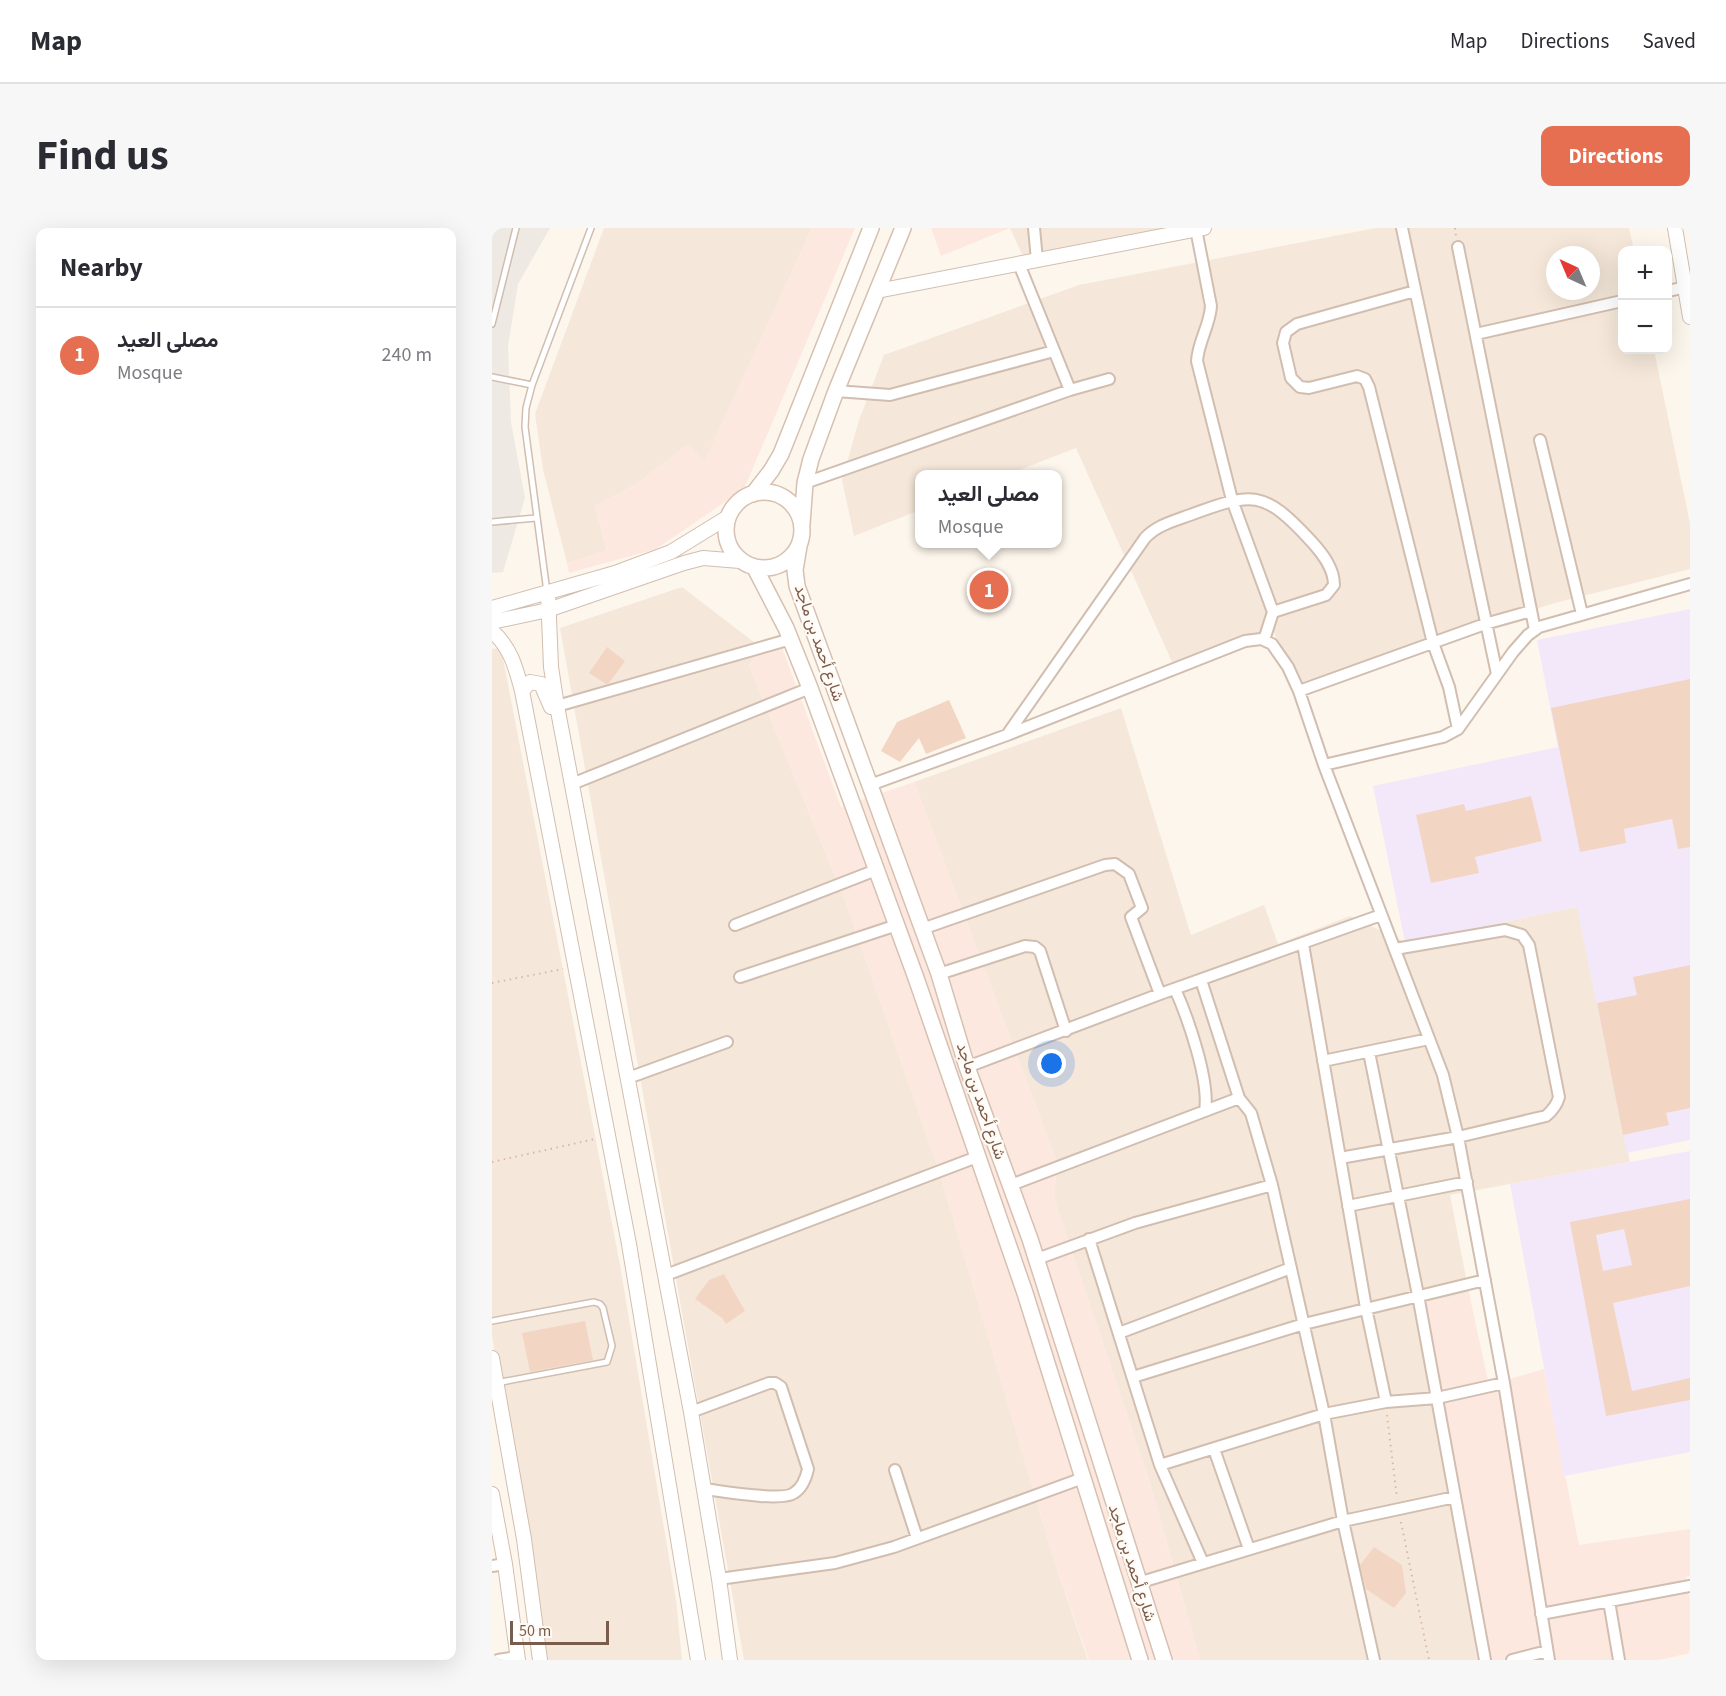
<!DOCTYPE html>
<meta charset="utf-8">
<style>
body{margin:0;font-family:"Source Sans 3",Vazirmatn,sans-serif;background:#f7f7f7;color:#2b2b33}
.controls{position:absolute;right:18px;top:18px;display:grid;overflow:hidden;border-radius:12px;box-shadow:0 6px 24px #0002}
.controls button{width:54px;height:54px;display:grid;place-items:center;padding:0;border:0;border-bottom:2px solid #e1e1e2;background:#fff;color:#2b2b33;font:30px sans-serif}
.compass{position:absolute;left:1054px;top:18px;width:54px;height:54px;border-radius:50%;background:#fff;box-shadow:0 6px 24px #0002;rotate:316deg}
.scale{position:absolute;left:18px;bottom:15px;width:99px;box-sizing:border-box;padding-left:6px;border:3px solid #7a5c4d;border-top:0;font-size:16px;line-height:21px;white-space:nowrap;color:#7a5c4d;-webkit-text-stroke:4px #fffaf3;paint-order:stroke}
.you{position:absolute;left:560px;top:836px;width:21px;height:21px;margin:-15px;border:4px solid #fff;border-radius:50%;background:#1a73e8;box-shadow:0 0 0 9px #1a73e833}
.badge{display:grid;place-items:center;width:39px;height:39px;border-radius:50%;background:#e76f51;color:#fff;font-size:20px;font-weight:700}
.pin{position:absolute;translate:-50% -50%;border:3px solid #fff;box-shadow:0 2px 6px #0006}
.popup{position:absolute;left:423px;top:242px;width:147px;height:78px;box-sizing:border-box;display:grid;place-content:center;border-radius:12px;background:#fff;filter:drop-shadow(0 2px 4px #0005);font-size:20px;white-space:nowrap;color:#7c7c81}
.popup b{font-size:22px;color:#2b2b33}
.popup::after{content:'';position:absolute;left:50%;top:100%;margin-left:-12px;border:12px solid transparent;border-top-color:#fff}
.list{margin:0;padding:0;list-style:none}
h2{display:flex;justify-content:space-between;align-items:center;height:78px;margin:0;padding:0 24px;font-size:26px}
h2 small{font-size:20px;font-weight:400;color:#7c7c81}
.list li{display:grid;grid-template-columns:39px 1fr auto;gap:18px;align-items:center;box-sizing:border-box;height:96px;padding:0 24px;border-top:2px solid #e1e1e2}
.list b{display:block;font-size:22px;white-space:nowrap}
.list p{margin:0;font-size:20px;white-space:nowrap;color:#7c7c81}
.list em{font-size:20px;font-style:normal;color:#7c7c81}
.map{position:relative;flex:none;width:1198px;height:1432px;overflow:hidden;border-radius:12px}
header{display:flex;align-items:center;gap:36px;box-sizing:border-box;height:84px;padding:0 30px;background:#fff;border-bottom:2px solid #e1e1e2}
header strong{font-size:28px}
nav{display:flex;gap:33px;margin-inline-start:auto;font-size:21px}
.intro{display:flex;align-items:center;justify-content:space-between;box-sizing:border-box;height:144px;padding:0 36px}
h1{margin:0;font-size:42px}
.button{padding:15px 27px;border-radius:12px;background:#e76f51;color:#fff;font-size:21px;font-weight:700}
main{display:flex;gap:36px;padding:0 36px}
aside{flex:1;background:#fff;border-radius:12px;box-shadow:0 6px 24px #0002}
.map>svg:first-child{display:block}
.residential{fill:#f5e8da;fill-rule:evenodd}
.commercial{fill:#fde8e0}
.industrial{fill:#efe9e4}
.education{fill:#f3e8fa}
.building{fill:#f3d5c3;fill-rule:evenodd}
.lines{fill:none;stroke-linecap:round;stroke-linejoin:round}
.service-casing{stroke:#d1beb0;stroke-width:8}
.minor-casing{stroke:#d1beb0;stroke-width:14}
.tertiary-casing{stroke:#d1beb0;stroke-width:16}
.secondary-casing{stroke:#d6c0b0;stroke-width:18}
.path{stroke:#d9b8a5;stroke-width:2;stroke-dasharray:1.5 4.5;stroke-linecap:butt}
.service{stroke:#fff;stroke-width:5}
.minor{stroke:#fff;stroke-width:10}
.tertiary{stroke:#fff;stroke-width:14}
.secondary{stroke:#fff;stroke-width:15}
.labels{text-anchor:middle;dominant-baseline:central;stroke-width:4.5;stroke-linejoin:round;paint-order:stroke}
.street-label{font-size:16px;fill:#7a5c4d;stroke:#fffaf3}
</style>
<header>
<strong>Map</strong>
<nav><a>Map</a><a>Directions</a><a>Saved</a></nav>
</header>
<div class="intro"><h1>Find us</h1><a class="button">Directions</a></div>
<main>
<aside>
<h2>Nearby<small></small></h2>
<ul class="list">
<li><span class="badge">1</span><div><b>مصلى العيد</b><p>Mosque</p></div><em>240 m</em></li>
</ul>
</aside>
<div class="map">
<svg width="1198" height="1432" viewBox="0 0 1198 1432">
<rect width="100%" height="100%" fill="#fdf6ec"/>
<path class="residential" d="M 112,0 L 320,0 L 212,235 L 197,216 L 143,257 L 103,278 L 115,323 L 75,335 L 51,242 L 43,186 Z
M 518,0 L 699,0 L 534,35 Z
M 884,0 L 1137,0 L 1142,22 L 1130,22 L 1130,122 L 1162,122 L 1198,295 L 1198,341 L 1063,375 L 801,457 L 782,404 L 680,434 L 584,220 L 517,246 L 428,246 L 428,282 L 362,308 L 350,252 L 367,192 L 392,127 L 587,57 ZM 1063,27 L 1099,27 L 1099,63 L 1063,63 Z
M 190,359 L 271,421 L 257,437 L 356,680 L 449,949 L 563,1335 L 596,1432 L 252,1432 L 68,400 Z
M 9,420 L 128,1037 L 184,1372 L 190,1432 L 55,1432 L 0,1108 L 0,421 Z
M 629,480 L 699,707 L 772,677 L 786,716 L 858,688 L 913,714 L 1085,679 L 1138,934 L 958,967 L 977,1065 L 927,1076 L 985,1432 L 708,1432 L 657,1252 L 562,971 L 565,934 L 422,554 Z"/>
<path class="commercial" d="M 320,0 L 363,0 L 252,261 L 164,321 L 77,345 L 75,335 L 115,322 L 103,278 L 143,257 L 197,216 L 212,234 Z
M 439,0 L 518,0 L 449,28 Z
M 289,417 L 349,579 L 422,554 L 565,934 L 562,971 L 657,1252 L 708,1432 L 597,1432 L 563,1335 L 449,949 L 356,680 L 257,437 L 271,421 Z
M 977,1065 L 997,1157 L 1052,1141 L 1087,1317 L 1198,1301 L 1198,1348 L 1194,1349 L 1198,1373 L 1198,1425 L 1167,1432 L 985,1432 L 927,1076 Z"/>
<path class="industrial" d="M 0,0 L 58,0 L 26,56 L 16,118 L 19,194 L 33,270 L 11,344 L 0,345 Z"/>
<path class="education" d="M 1198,381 L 1198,912 L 1135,925 L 1085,679 L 913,714 L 881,558 L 1066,519 L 1045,412 Z
M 1198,923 L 1198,1224 L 1072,1248 L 1018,956 Z"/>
<path class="building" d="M 115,419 L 133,433 L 117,455 L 114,456 L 97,445 Z
M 1198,451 L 1198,619 L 1186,621 L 1180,591 L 1132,601 L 1134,615 L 1088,624 L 1059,480 Z
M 457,472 L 474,510 L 434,526 L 427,510 L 408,534 L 389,523 L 405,494 Z
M 1039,568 L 1050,613 L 983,629 L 987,645 L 939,655 L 924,587 L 972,576 L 974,583 Z
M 1198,737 L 1198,880 L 1174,885 L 1177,897 L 1131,907 L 1105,775 L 1145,767 L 1141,749 Z
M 1198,971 L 1198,1058 L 1121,1075 L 1140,1163 L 1198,1150 L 1198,1172 L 1114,1188 L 1078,994 ZM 1132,1001 L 1140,1037 L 1111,1043 L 1104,1007 Z
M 232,1046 L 253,1083 L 234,1096 L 230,1090 L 203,1071 L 217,1052 Z
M 93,1093 L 101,1132 L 38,1144 L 30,1105 Z
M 882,1319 L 910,1337 L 914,1365 L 902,1380 L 874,1361 L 868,1337 Z"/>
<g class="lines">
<g class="service-casing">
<path id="service" d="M 0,96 L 24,0
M 0,149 L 40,157
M 0,294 L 44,290
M 55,364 L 33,199 L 34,180 L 40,157 L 99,0
M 0,1093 L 102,1074 L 108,1076 L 111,1080 L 120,1118 L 115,1134 L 4,1155"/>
</g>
<g class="minor-casing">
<path id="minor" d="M 542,0 L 545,32
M 910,0 L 1005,446
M 704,1 L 719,78 C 718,97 706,114 705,133 L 740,272 L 781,384 L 772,412
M 966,19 L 1043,402
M 527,36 L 578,162
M 923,63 L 805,96 L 794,104 L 791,115 L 799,150 L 808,159 L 817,160 L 865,148 L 873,151 L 877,159 L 941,415 L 957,459 L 966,501
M 1176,63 L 1198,58
M 984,106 L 1130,73
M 344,163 L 398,167 L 562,123
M 1048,212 L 1090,386
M 313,255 L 578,162 L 617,151
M 807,463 L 993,396 L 1039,383
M 65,478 L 299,411
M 515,507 L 653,310 C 665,297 682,293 698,287 C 761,264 771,261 819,313 C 830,325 842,340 842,357 L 834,367 L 781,384
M 832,537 L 951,509 L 966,501 L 1021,424 L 1036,407 L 1047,399 L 1198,356
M 80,556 L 318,460
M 378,557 L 515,507 L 753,413 L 769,411 L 780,416 L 796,439 L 807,463 L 832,537 L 951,847 L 966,909 L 1012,1155 L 1057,1432
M 243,697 L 384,642
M 430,701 L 613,637 L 623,636 L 637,646 L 650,680 L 639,689 L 668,766
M 811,716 L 874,1080 L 894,1174
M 447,746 L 533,718 L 543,719 L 548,723 L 574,803
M 248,749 L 405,697
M 709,752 L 747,870 L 759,885 L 780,957 L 832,1186 L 851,1293 L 882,1432
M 683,761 C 696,790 718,853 713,883
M 877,824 L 926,1067 L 993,1432
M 831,833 L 937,811
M 475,839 L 668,766 L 889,687
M 136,850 L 235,814
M 848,930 L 966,909 L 1054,888 C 1061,882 1065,877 1067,869 L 1037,717 L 1030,707 L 1013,702 L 903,721
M 519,957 L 747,870
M 856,978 L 975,954
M 597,1011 L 668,1237 L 711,1335
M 545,1031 L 643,995 L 780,957
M 174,1047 L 485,929
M 627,1105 L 799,1040
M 641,1149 L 812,1096 L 993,1052
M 199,1184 L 277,1155 L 283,1155 L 289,1159 L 316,1241 C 314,1250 310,1260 302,1265 C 290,1274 229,1263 212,1261
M 722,1221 L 757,1321
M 668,1237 L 832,1186 L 894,1174 L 945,1170 L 1012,1155
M 403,1242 L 425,1310
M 0,1338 L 13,1336
M 227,1351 L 343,1335 L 402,1319 L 591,1250
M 646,1355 L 851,1293 L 963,1269
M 1117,1373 L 1127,1432
M 1049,1386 L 1198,1358
M 6,1432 L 25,1429
M 1020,1432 L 1055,1423"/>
</g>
<g class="tertiary-casing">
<path id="tertiary" d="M 1183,0 L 1198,89
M 385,63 L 712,0
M 56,365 L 59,439 L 65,478 L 199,1184 L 227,1351 L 238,1432
M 0,380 L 123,345 L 179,324 L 236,289
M 0,394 L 56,382 L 192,335 L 211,330 L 248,333
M 0,403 C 19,420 24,440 30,463 L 137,1016 L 206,1432
M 30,463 L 38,454 L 49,456 L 59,479
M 0,1130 L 32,1311 L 48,1432
M 0,1266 L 13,1336 L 26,1432"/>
</g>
<g class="secondary-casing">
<path id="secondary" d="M234 302a38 38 0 1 1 76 0a38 38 0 1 1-76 0Z
M 261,266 L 279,243 L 289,226 L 379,0
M 310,296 L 313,255 L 319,231 L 344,163 L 411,0
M 307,318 L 303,342 L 305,358 L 447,746 L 475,839 L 538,1011 L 672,1432
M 263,340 L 294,400 L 318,460 L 424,750 L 533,1065 L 648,1432"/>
</g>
<path class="path" d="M 963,0 L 964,9
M 0,755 L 71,741
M 0,934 L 103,911
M 895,1187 L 905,1270
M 909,1294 L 937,1432"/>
<use href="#service" class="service"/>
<use href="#minor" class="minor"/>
<use href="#tertiary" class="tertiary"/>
<use href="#secondary" class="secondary"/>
</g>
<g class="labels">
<g class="street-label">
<text transform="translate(327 415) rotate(71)">شارع أحمد بن ماجد</text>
<text transform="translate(489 873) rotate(71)">شارع أحمد بن ماجد</text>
<text transform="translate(640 1335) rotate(72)">شارع أحمد بن ماجد</text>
</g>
</g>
</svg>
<div class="controls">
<button>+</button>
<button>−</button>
</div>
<svg class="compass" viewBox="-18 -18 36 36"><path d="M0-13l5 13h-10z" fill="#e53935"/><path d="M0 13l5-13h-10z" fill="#7c7c81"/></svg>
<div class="scale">50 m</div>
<div class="you"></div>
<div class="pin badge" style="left:497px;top:362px">1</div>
<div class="popup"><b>مصلى العيد</b>Mosque</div>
</div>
</main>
